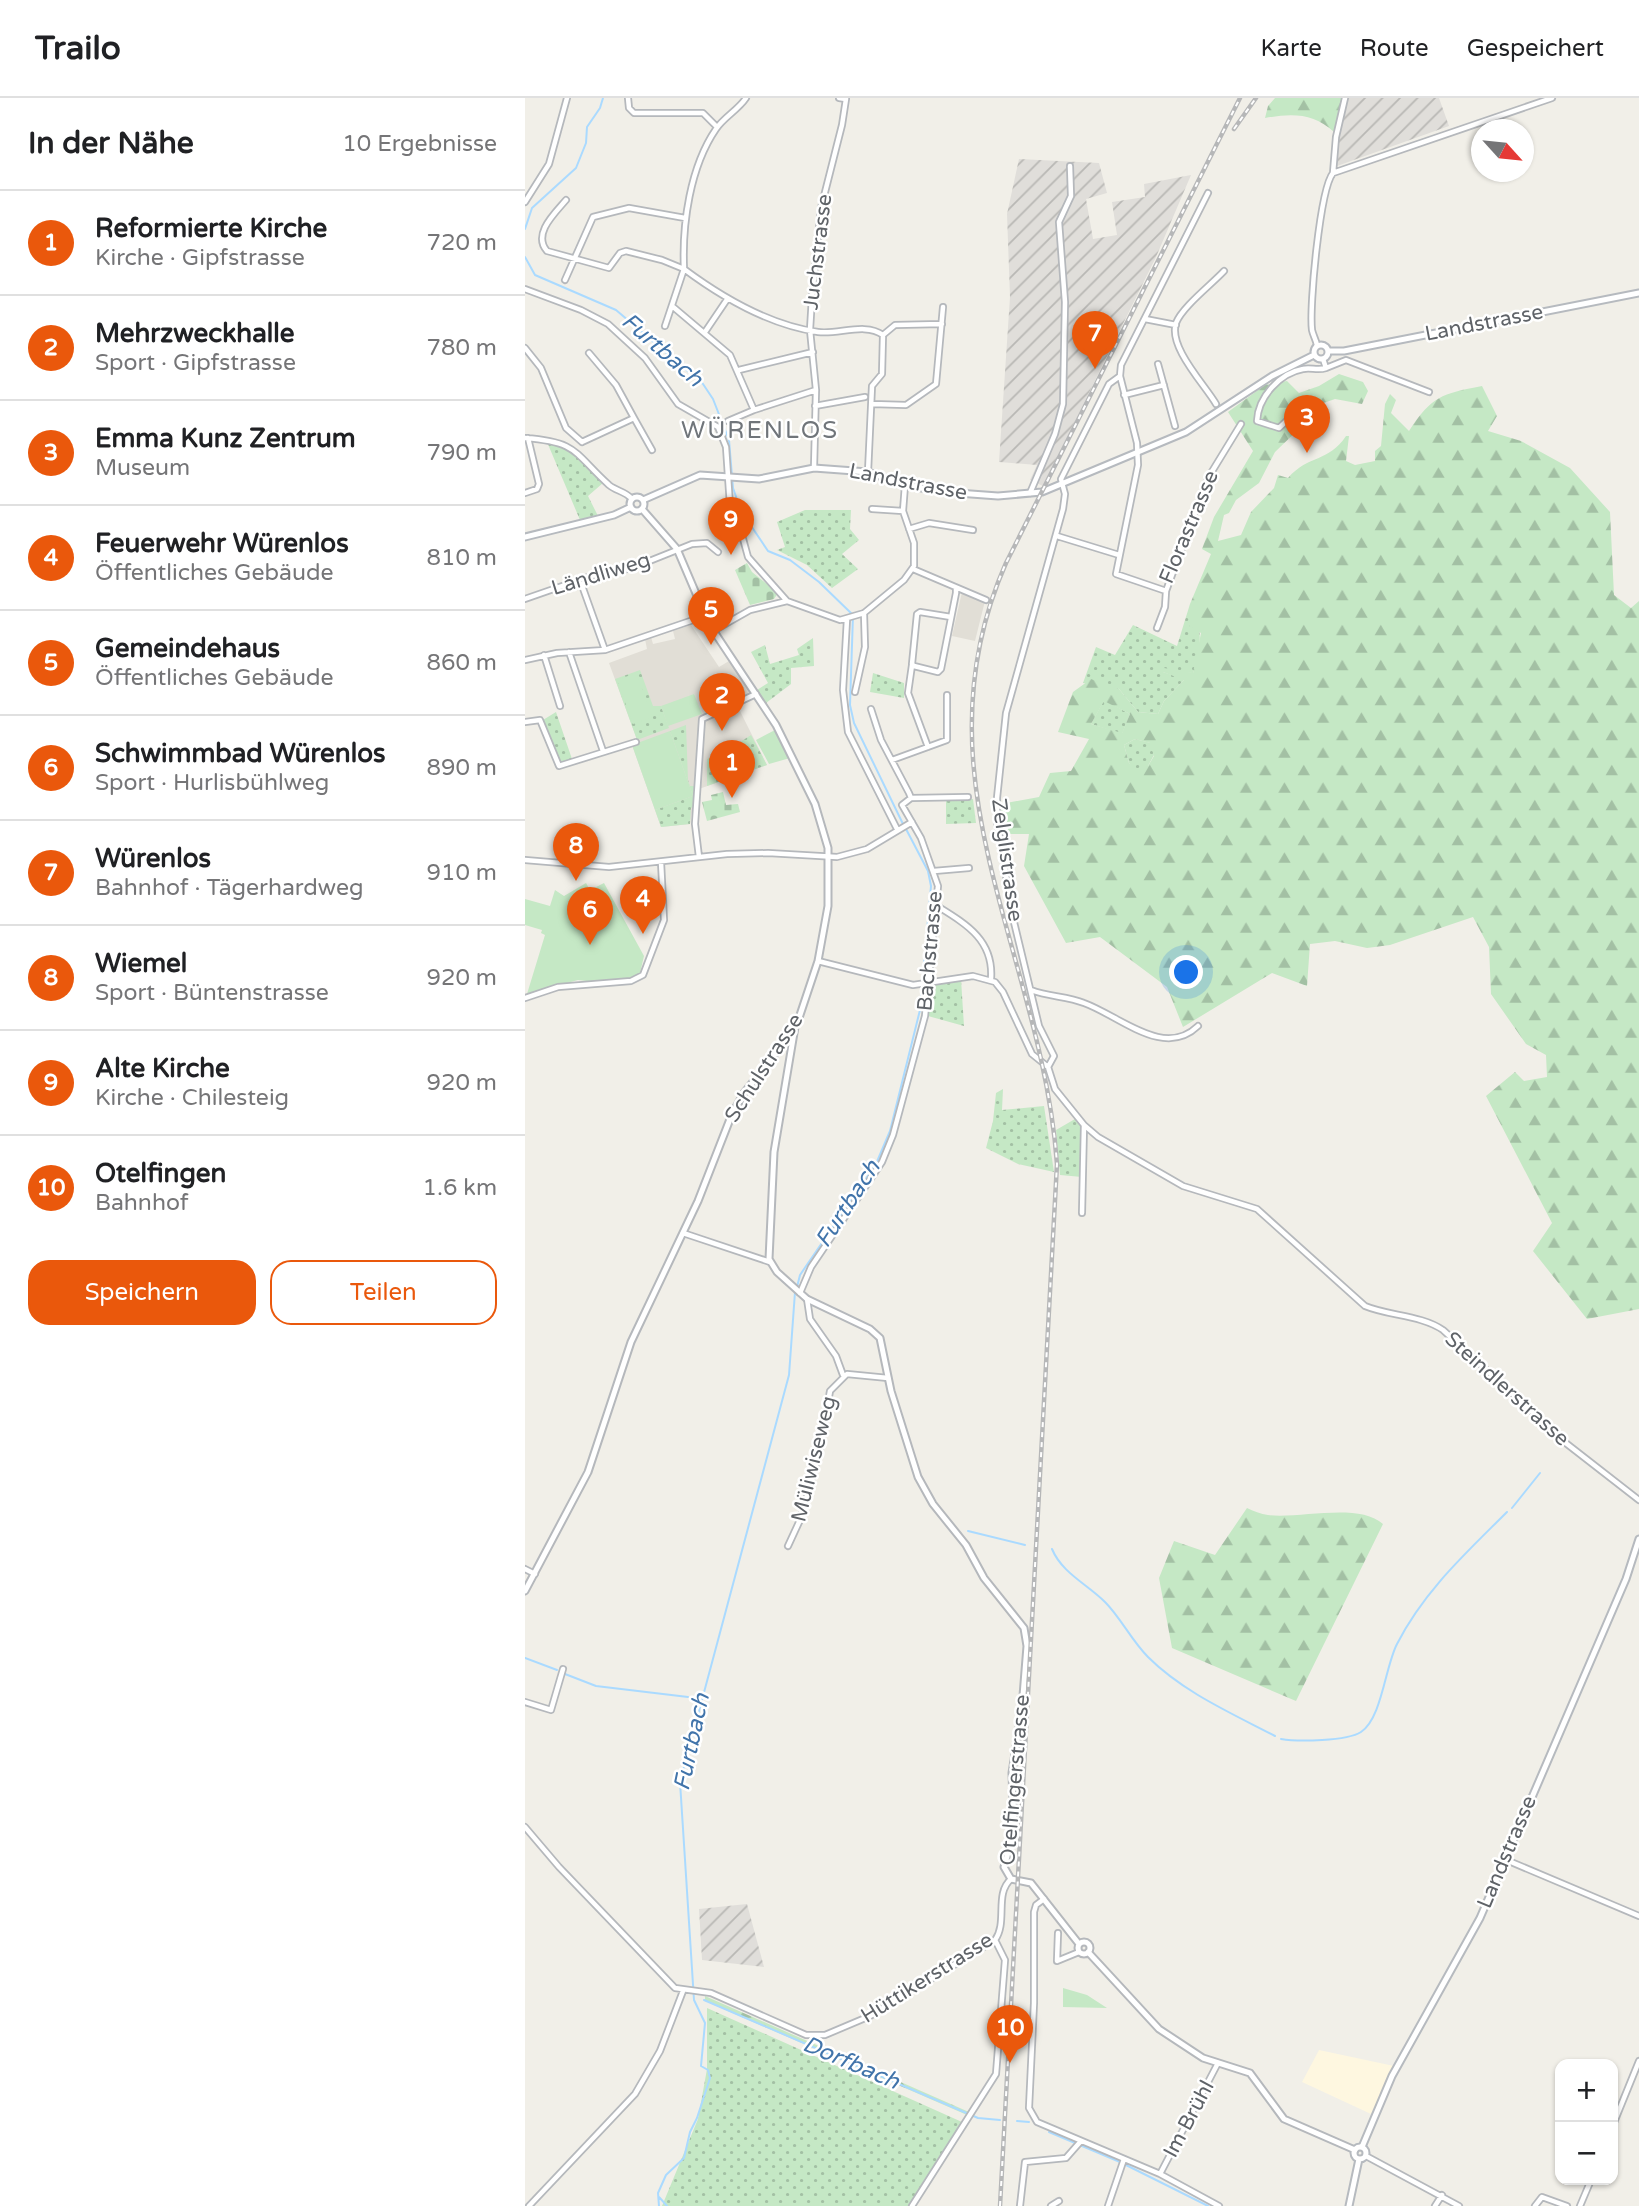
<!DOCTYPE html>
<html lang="de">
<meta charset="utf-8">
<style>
body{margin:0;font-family:"Varela Round",sans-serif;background:#f2f2f2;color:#202124}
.controls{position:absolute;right:21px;bottom:21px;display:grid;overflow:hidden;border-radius:14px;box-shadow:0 2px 5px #0004}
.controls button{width:63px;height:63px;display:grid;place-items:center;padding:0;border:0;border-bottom:2px solid #e0e0e0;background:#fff;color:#202124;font:35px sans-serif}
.compass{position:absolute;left:946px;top:21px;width:63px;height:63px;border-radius:50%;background:#fff;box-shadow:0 2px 5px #0004;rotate:117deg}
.you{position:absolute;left:662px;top:875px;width:24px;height:24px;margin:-18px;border:5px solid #fff;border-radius:50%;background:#1a73e8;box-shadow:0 0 0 10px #1a73e833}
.badge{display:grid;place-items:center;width:46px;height:46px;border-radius:50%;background:#ea580c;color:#fff;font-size:23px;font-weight:700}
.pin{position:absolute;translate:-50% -58px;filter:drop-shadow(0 2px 4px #0008)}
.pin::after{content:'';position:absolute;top:37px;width:24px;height:21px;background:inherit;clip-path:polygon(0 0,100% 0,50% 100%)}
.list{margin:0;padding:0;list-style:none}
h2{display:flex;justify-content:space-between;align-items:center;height:91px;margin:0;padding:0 28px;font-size:30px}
h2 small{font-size:23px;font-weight:400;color:#757577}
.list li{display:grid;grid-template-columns:46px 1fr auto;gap:21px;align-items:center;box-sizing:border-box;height:105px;padding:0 28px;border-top:2px solid #e0e0e0}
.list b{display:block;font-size:26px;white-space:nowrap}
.list p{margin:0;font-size:23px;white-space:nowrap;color:#757577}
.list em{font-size:23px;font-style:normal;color:#757577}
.actions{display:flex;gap:14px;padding:21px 28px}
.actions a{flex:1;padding:16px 0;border:2px solid #ea580c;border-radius:21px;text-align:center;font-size:24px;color:#ea580c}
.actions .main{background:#ea580c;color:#fff}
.map{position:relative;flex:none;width:1114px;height:2108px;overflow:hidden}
header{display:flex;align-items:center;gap:42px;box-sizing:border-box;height:98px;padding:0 35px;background:#fff;border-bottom:2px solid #e0e0e0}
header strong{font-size:33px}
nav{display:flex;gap:38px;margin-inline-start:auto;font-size:24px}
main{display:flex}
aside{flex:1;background:#fff}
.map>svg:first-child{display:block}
.commercial{fill:#fef7e0}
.industrial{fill:url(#industrial-furrows)}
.education{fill:#e1ded6}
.grass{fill:url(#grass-dots)}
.forest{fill:url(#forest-firs);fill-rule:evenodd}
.cemetery{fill:url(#cemetery-stones)}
.park{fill:#c5e8c5}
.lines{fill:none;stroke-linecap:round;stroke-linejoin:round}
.stream{stroke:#aadaff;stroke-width:2}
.minor-casing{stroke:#b5b8bc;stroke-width:8}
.tertiary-casing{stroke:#b5b8bc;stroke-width:9}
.secondary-casing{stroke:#b6babf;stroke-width:9}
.minor{stroke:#fff;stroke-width:4.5}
.tertiary{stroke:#fff;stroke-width:5}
.secondary{stroke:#fff;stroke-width:5}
.rail-casing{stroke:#b6b7b8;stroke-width:4.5}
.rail{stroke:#fff;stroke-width:2;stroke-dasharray:5;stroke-linecap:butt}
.labels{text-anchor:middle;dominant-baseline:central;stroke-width:5;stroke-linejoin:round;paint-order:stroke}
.street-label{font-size:21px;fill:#5f6368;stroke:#fff}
.water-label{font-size:23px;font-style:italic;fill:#4174aa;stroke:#fff}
.quarter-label{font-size:24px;letter-spacing:2px;fill:#70757a;stroke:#fff}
</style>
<header>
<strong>Trailo</strong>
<nav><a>Karte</a><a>Route</a><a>Gespeichert</a></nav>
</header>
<main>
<aside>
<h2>In der Nähe<small>10 Ergebnisse</small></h2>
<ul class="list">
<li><span class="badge">1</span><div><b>Reformierte Kirche</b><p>Kirche · Gipfstrasse</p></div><em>720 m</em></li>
<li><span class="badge">2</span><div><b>Mehrzweckhalle</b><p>Sport · Gipfstrasse</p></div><em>780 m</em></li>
<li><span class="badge">3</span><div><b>Emma Kunz Zentrum</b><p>Museum</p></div><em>790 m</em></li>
<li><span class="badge">4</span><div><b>Feuerwehr Würenlos</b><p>Öffentliches Gebäude</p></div><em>810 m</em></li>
<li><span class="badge">5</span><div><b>Gemeindehaus</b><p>Öffentliches Gebäude</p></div><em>860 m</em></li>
<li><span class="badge">6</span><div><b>Schwimmbad Würenlos</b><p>Sport · Hurlisbühlweg</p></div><em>890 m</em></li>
<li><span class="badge">7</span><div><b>Würenlos</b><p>Bahnhof · Tägerhardweg</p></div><em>910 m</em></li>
<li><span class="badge">8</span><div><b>Wiemel</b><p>Sport · Büntenstrasse</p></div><em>920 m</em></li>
<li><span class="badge">9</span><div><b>Alte Kirche</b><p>Kirche · Chilesteig</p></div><em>920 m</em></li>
<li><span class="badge">10</span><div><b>Otelfingen</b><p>Bahnhof</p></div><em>1.6 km</em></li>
</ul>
<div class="actions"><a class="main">Speichern</a><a>Teilen</a></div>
</aside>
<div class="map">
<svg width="1114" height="2108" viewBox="0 0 1114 2108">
<defs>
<pattern id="industrial-furrows" width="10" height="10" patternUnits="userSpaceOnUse" patternTransform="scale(1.75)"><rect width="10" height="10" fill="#e0deda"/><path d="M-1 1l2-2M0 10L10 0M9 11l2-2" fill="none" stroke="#b9b8b5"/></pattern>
<pattern id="grass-dots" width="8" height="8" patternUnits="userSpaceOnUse" patternTransform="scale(1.75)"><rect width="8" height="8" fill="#c5e8c5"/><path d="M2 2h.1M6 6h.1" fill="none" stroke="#a3c0a4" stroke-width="1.8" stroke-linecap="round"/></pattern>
<pattern id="forest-firs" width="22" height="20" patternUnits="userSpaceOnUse" patternTransform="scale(1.75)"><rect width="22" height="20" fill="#c5e8c5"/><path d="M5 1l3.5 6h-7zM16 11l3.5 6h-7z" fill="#a3c0a4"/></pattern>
<pattern id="cemetery-stones" width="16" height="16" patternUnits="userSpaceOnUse" patternTransform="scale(1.75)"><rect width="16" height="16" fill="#c5e8c5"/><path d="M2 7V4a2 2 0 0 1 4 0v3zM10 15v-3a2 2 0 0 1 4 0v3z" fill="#a3c0a4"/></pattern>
</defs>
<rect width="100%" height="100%" fill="#f1efe8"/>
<path class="commercial" d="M 794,1952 L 869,1968 L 846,2016 L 777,1984 Z"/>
<path class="industrial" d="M 822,0 L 914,0 L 924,28 L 812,68 L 809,66 L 813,36 Z
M 494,61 L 574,65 L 582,95 L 561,101 L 568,141 L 592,137 L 587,104 L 620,99 L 619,86 L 666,77 L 631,159 L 518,388 L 505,382 L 512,367 L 474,364 L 485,199 L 482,116 Z
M 222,1806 L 239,1869 L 177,1862 L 174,1811 Z"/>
<path class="education" d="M 437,494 L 460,503 L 450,543 L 427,538 Z
M 166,527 L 194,569 L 204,563 L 227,596 L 211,605 L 242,667 L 171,692 L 165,726 L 136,729 L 107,647 L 113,644 L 84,565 L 122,551 L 120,541 L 126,539 L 128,546 L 150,541 L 148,533 Z"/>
<path class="grass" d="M 22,344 L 46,352 L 78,385 L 63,398 L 73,418 L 55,422 Z
M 280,412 L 326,412 L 325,431 L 334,442 L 317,456 L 333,471 L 307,490 L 282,467 L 252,452 L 260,449 L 252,424 Z
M 665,506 C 679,526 676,552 668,575 L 638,574 L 660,581 L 639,603 L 633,616 L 613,614 L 594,591 L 558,585 L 571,549 L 590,557 L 608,527 L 652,548 Z
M 288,540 L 289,568 L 266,570 L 266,586 L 241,605 L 232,592 L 243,585 L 226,554 L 240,547 L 245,566 L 274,557 L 272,551 Z
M 115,572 L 128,608 L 136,608 L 144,630 L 112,642 L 90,581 Z
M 348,575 L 379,585 L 379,600 L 345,594 Z
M 579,602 L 605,616 L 597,636 L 566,626 Z
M 31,614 L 47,661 L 35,666 L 18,622 Z
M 161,627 L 163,682 L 165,688 L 171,688 L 169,709 L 166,710 L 165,726 L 136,729 L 130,712 L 168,698 L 145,633 Z
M 226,637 L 242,667 L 182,688 L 182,661 L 201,653 Z
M 610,641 L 626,645 L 629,657 L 623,668 L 610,674 L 604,665 L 599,647 Z
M 448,701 L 451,725 L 421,726 L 421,702 Z
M 436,881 L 439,928 L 403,918 L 405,888 Z
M 478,991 L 477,1012 L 519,1008 L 529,1074 L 493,1066 L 461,1050 L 468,1023 L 471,995 Z
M 550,1021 L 556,1029 L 557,1079 L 535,1077 L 531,1032 Z
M 182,1910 L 437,2024 L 383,2108 L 137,2108 L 173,2021 L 182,1971 Z"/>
<path class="forest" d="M 750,0 L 818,0 L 809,34 C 789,15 767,15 740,20 L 743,8 Z
M 814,276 L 838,284 L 843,293 L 837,306 L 810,301 L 787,309 L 778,327 L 750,354 L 734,385 L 711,402 L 704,415 L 699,417 L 693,443 L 716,437 L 726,414 L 749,390 L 753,377 L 763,380 C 784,356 803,365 821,338 L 824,338 L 821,363 L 830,367 L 850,363 L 850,353 L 856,348 L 860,306 L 865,296 L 871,302 L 866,315 L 884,333 C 907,298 916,296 957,288 L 972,318 L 963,333 L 996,343 L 1045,370 L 1085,414 L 1089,497 L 1106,510 L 1114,503 L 1114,1211 L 1062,1221 L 1008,1153 L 1027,1125 L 961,998 L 990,974 L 999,983 L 1022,979 L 1021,957 L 1001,946 L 966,896 L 964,849 L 948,819 L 865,847 L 842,850 L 810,843 L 785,846 L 782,888 L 747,875 L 658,929 L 642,889 L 575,839 L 541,845 L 499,768 L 504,736 L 477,736 L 476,706 L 514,699 L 525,675 L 546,673 L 564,641 L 533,634 L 548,594 L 566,581 L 594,591 L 613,614 L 633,616 L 639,603 L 659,582 L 638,574 L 639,570 L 668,575 L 676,535 L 664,528 L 665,506 L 686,456 L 677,451 L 689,419 L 728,353 L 703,314 L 740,287 L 762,283 L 774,295 L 794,288 ZM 579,603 L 605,616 L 597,635 L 566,626 ZM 610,641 L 625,645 L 629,658 L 623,668 L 617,666 L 611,673 L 604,665 L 599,647 Z
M 722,1410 C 728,1413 736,1416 743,1417 C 774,1421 834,1404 858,1426 L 771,1603 L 647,1550 L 634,1480 L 649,1443 L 690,1457 Z
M 180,1898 L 444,2014 L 442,2017 L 180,1903 Z"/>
<path class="cemetery" d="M 222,465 L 227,474 L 253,495 L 249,501 L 225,507 L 210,472 Z
M 198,694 L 201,707 L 213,706 L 215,714 L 182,723 L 177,704 L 187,702 L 186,697 Z"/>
<path class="park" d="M 111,575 L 128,619 L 108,626 L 92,582 Z
M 169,596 L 177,616 L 143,628 L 136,608 Z
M 250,632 L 265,660 L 244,666 L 231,642 Z
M 145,633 L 168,698 L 130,712 L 107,647 Z
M 61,785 L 65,792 L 79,785 L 119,858 L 115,875 L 106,881 L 70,884 L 53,882 L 2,896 L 20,837 L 16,835 L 17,832 L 0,827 L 0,801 L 25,808 L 30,792 L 39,798 Z
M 538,1890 L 562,1897 L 582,1910 L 538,1909 Z"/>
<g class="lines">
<path class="stream" d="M 0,131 L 7,110 L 51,70 L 61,45 L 62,29 L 75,10 L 78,0
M 0,159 L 10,177 L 91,212 L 178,286 L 188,301 L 204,342 L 208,390 L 216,413 L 243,453 L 265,462 L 294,484 L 328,517 L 325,607 L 329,625 L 378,726
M 272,1189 L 275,1177 L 351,1066 L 365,1033 L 395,912 L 406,788 L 403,773 L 381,731
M 987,1410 L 1015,1375
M 443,1433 L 500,1447
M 527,1451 C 537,1475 562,1486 580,1504 C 596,1520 606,1542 623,1559 C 658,1594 706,1615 750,1638
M 0,1560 L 32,1572
M 40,1576 L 71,1588 L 163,1599
M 756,1641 C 773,1644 822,1643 836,1634 C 857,1620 860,1569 872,1546 C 899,1493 941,1455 982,1414
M 179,1902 L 453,2020 L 475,2022
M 492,2023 L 504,2024
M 524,2034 L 595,2064
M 601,2067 L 683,2108
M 134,2099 L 142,2108
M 134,2108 L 133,2095 L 141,2077 L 159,2060 L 165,2034 L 172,2020 L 185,1980 L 183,1972 L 176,1968 L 180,1925 L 169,1902 L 155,1684 L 264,1277 L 270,1194"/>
<g class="minor-casing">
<path id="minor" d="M 103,0 L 104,10 L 109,15 L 178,15 L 192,29
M 221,0 C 213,12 199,19 191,31 C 165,69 157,126 159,171 C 198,200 244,227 293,234 C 313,237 340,224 358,237 L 357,276 L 347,288 L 343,374
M 808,75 L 811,39 L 820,0
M 41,102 C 30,115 7,136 22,153 L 84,170 L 95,155 L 101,153 L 137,162 L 159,171 L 140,228
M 0,104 L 24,66 L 42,0
M 40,182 L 68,119 L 104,110 L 160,120
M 0,191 L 56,212 L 83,226 L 120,260 L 153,306 L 193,329 L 201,349 L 206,422 L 217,437 L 223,459 L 262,503
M 147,208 L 205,257 L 229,312 L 291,292
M 620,221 L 651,227
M 180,234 L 203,200
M 358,237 L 370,227 L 417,226
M 792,247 C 791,242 788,237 787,232 C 784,209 795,91 808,75 L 1027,0
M 0,250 L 16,270 L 41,330 L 57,344
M 64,255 L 91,287 L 109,320
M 633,266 L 650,328
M 801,270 L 821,262 L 904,294
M 214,272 L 288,254
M 599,297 L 639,287
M 347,306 L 381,307 L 411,286 L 418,209
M 691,306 C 680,287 643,249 651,225 C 657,209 687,186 699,173
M 290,308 L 340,299
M 203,323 L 229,312
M 787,324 L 781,316 L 770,315 L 754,330 L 732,323 C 733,299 755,275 778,271 C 786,269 792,273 801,270 L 798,261
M 0,340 C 53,344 48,354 84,387 C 91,393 100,393 107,401
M 57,344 L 109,320 L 127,352
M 289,370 L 291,292 L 285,232 L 287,199 L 296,110 L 317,27 L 321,1 L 314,0
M 0,395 L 12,391 L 14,386 L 3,340
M 505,395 L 530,336 L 538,306 L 540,204 L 534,124 L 546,98 L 545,68
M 347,411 L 378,413
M 384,431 L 404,425 L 448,432
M 532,438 L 594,457
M 388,471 L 461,502
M 55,482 L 80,552
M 641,493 L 591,476 L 613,367 L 612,345 L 595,278 L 596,267 L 683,95
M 0,501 L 66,478 L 107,470 L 167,446 L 182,445 L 193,454
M 426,519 L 395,514 L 392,516 L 387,566 L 389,568 L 413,574 L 416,571 L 431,495 L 431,490
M 322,521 L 318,592 L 323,634 L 372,731
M 632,530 L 640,509 L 641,493 L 683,380 L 716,326
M 188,533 L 225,512 L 262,503 L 315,522 L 339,515 L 379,482 L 389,468 L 389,445 L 378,413 L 380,387
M 44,554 L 78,653
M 19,557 L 35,608
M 0,562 L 32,555 L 80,552 L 180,518
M 387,567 L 383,595 L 403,649
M 330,594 L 340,549 L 339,515
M 0,624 L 15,622 L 34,668 L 111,644
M 367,662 L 422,642 L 422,597
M 386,700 L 443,699
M 174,759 L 170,726 L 177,621 L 231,596
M 0,762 L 84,769 L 202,756 L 243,755 L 312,759 L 342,751 L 387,724
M 409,773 L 444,770
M 412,808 C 441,826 469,842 466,881
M 293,863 L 388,887 L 448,878 L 470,884 L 478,894 L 507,956 L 523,969 L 530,991 L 559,1027 L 557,1115
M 506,892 C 524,899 542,898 559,905 C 595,918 639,961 673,928
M 0,900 L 33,889 L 106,883 L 118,877 L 139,822 L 136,764
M 523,969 L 529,958 L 514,928 L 488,820 L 472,723 L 472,700 L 481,615 L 538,411 L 540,396 L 536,381 L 584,286 L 595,278
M 559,1027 L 573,1039 L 658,1088 L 732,1111 L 840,1208 C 864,1218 896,1217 918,1232 L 1042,1346 L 1114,1402
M 158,1135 L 245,1164
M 275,1195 L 286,1169 L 357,1064 L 368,1037 L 400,918 L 413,788 L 396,740 L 377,707 L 386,700 L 384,695 L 356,642 L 346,611
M 282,1201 L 285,1221 L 311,1258 L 318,1277
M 263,1448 L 275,1422 L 294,1356 L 305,1293 L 322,1276 L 363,1280
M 0,1471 L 10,1476
M 0,1604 L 26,1612 L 38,1571
M 0,1729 L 34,1769 L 150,1890 L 186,1895 L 281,1937 L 300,1937 L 345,1918 L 470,1842 C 483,1824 469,1796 486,1781
M 979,1761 L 1114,1818
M 519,1801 L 511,1807 L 509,1814 L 509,1905 L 504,2010 L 512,2024 L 635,2076 L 694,2108
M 533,1835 L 532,1863 L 554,1854
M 1088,2027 L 1114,1963
M 841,2058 L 934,2108
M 635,2076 L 693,1965
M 4,2108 L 110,1996 L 135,1953 L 158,1893
M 387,2108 L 471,1976 L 480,1862 L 470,1842
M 495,2108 L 500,2064 L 541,2060 L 556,2043
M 526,2108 L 534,2103
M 583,2108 L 599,2061
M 910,2108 L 917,2097
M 1010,2108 L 1017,2099 L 1042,2108
M 1055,2108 L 1066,2082"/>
</g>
<g class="tertiary-casing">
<path id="tertiary" d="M 270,929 L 249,1054 L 244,1161 L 252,1174 L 282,1201 L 345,1231 L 355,1240 L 366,1293 L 393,1379 L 408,1406 L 441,1447 L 459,1480 L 499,1530 L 502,1548 L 497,1610 L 487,1675 L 489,1733 L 479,1769 L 486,1781 L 506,1785 L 554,1846
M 0,1493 L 63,1374 L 106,1244 L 173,1103 L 207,1016 L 219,995 L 262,941 L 274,920 L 293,863 L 303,808 L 303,750 L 290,706 L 251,627 L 184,526 L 152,451 L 117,411
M553 1850a6 6 0 1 1 12 0a6 6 0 1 1-12 0Z
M 563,1854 L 634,1931 L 678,1960 L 725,1975 L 759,2021 L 830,2052"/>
</g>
<g class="secondary-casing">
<path id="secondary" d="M789 254a7 7 0 1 1 14 0a7 7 0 1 1-14 0Z
M 803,253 L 819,253 L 1114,195
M105 406a7 7 0 1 1 14 0a7 7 0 1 1-14 0Z
M 118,402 L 175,377 L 234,381 L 289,370 L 343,374 L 380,387 L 419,394 L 473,398 L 517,394 L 661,334 L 747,278 L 789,257
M 0,439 L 89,417 L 106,409
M829 2055a6 6 0 1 1 12 0a6 6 0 1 1-12 0Z
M 837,2049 L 867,1978 L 955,1820 L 1101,1481 L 1114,1441
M 824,2108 L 834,2061"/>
</g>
<use href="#minor" class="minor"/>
<use href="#tertiary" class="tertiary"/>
<use href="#secondary" class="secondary"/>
<g class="rail-casing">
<path id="rail" d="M 709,31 L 731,0
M 475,2108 L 532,1066 C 517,855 386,680 481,465 L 715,0"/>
</g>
<use href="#rail" class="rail"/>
</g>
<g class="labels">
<g class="street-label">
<text transform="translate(293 154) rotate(-83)">Juchstrasse</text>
<text transform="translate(959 225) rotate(-11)">Landstrasse</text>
<text transform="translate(383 384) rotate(11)">Landstrasse</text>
<text transform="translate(664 429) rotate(-67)">Florastrasse</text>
<text transform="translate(76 476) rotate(-17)">Ländliweg</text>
<text transform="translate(482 762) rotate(82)">Zelglistrasse</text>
<text transform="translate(405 853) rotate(-85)">Bachstrasse</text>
<text transform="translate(239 970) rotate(-57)">Schulstrasse</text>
<text transform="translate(982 1291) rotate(42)">Steindlerstrasse</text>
<text transform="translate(289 1361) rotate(-76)">Müliwiseweg</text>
<text transform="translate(490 1682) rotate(-85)">Otelfingerstrasse</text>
<text transform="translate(982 1754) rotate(-67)">Landstrasse</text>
<text transform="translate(402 1880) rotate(-32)">Hüttikerstrasse</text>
<text transform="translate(664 2021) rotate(-62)">Im Brühl</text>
</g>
<g class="water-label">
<text transform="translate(137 252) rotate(41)">Furtbach</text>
<text transform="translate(323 1106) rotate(-57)">Furtbach</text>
<text transform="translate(167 1644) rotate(-78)">Furtbach</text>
<text transform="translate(326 1965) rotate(23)">Dorfbach</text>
</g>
<g class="quarter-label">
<text x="235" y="332">WÜRENLOS</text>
</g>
</g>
</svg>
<div class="controls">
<button>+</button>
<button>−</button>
</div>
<svg class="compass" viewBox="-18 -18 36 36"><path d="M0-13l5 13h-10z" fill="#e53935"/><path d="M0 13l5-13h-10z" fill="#757577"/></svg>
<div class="you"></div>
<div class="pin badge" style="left:207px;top:700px">1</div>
<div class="pin badge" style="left:197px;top:633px">2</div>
<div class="pin badge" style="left:782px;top:355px">3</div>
<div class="pin badge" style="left:118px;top:836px">4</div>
<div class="pin badge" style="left:186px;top:547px">5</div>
<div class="pin badge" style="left:65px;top:847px">6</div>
<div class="pin badge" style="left:570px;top:271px">7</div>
<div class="pin badge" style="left:51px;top:783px">8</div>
<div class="pin badge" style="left:206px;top:457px">9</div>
<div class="pin badge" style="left:485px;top:1965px">10</div>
</div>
</main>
